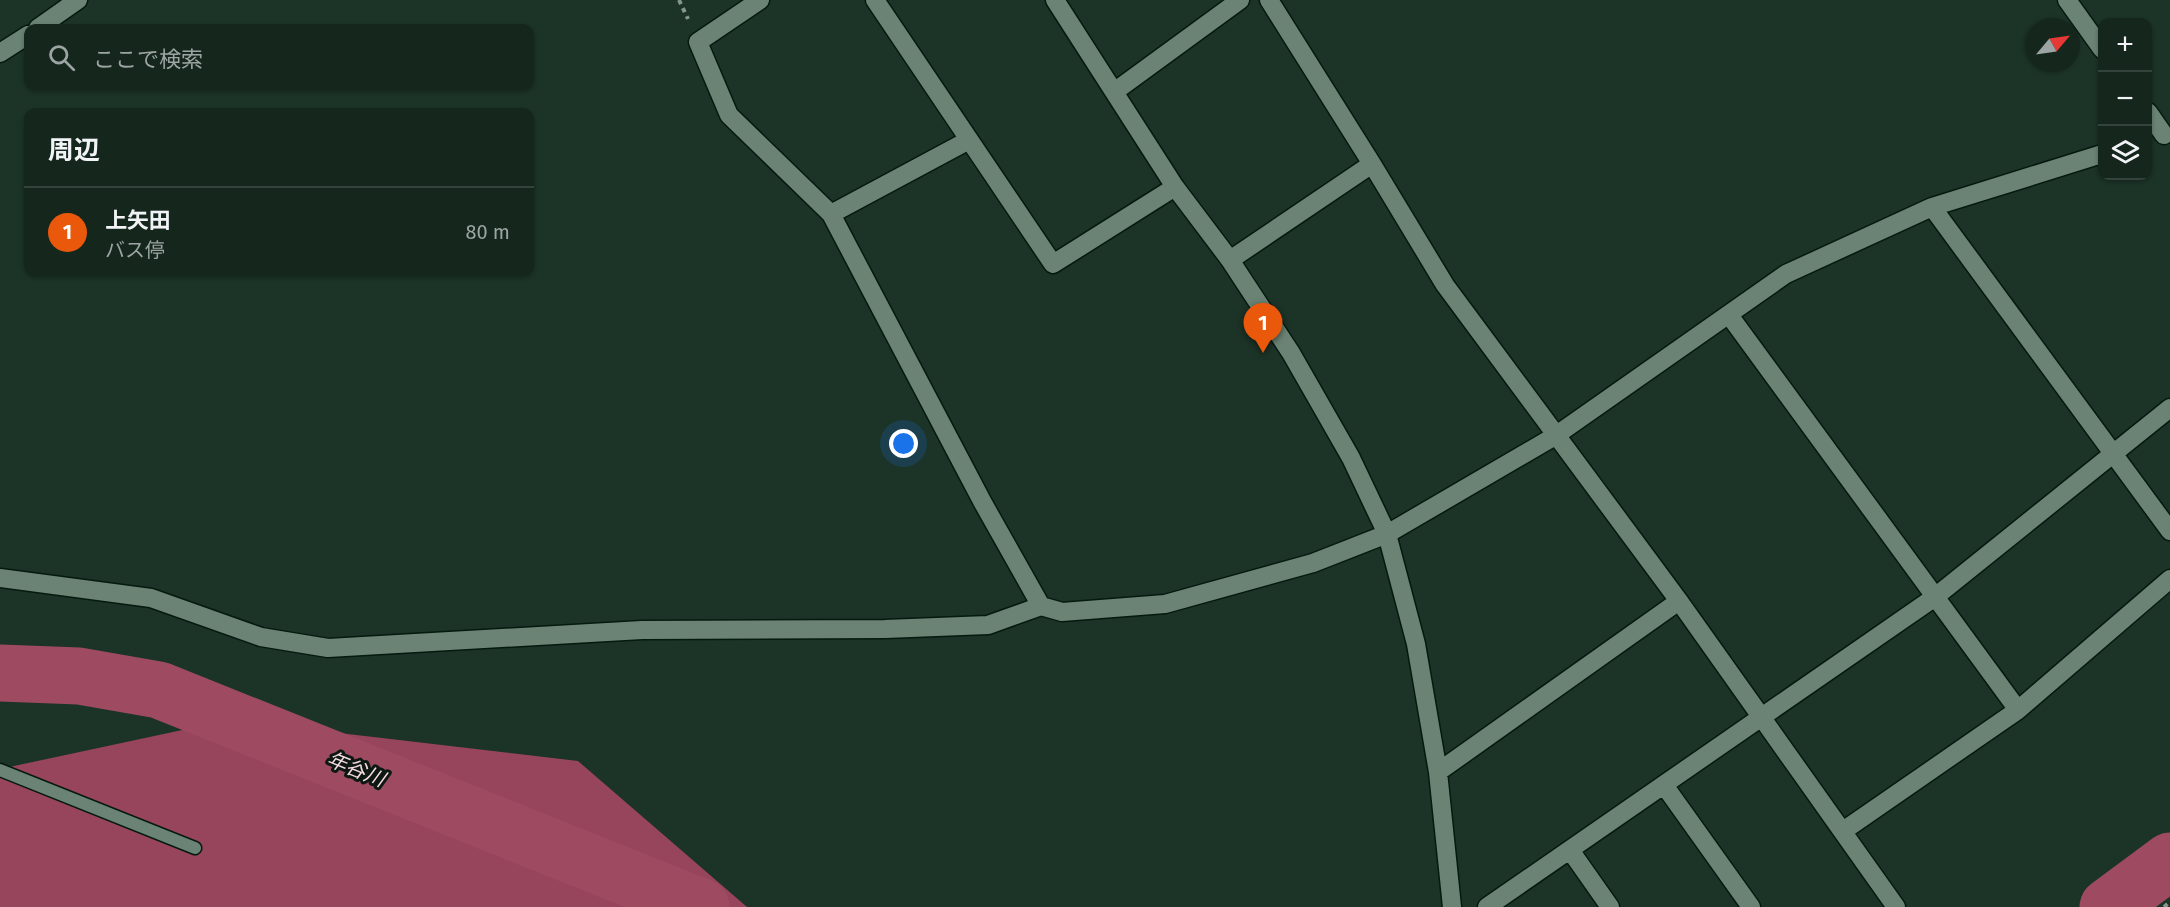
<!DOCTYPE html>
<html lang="ja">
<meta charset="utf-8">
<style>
body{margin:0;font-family:"Fira Sans","Noto Sans JP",sans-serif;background:#1e2e26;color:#f1f3f6}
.controls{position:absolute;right:18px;top:18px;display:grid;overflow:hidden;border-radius:12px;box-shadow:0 2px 4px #0004}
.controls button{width:54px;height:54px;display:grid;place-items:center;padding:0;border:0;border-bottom:2px solid #34433b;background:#15261d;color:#f1f3f6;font:30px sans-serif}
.compass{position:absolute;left:2026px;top:18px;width:54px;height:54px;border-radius:50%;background:#15261d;box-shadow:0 2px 4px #0004;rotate:61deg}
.you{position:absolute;left:904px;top:444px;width:21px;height:21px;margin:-15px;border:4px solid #fff;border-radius:50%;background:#1a73e8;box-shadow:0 0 0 9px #1a73e833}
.badge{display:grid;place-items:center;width:39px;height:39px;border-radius:50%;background:#ea580c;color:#fff;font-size:20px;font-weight:700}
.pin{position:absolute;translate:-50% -50px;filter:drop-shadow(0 2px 3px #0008)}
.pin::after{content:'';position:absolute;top:32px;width:21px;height:18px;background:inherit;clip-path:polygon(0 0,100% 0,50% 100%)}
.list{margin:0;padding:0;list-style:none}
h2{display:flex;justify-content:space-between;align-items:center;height:78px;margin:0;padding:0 24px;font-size:26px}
h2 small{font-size:20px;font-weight:400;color:#9da5a4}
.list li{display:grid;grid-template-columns:39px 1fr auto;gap:18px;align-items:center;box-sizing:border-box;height:90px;padding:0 24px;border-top:2px solid #34433b}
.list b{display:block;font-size:22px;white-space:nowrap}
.list p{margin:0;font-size:20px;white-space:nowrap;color:#9da5a4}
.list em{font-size:20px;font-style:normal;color:#9da5a4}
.icon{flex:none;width:33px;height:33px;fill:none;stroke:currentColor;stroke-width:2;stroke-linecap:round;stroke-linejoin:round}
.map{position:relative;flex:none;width:2170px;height:907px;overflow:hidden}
.search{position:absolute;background:#15261d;box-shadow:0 2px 4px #0004;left:24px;top:24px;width:510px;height:66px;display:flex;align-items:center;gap:15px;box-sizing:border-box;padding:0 21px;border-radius:12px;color:#9da5a4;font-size:22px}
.panel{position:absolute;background:#15261d;box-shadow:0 2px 4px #0004;left:24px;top:108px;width:510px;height:168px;border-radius:12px}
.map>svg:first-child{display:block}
.forest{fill:#97455c}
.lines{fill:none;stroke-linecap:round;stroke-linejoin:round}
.river{stroke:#9e4b62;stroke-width:57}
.service-casing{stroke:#051a0f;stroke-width:15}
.minor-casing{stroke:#051a0f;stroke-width:21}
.path{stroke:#86988e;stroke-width:4;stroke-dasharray:4.5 4.5;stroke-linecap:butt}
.service{stroke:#6a8374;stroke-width:12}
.minor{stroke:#6a8374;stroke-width:18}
.labels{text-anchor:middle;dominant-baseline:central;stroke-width:6;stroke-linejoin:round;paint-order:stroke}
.water-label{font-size:20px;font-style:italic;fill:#f6dde2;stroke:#0e1812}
</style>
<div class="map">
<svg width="2170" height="907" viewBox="0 0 2170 907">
<rect width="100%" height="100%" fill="#1c3327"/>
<path class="forest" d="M 229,720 L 578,761 L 747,907 L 0,907 L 0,769 Z"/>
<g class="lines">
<path class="river" d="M 0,673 L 79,676 L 159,690 L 701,907
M 2108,907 L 2170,861"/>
<g class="service-casing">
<path id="service" d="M 0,770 L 195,848"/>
</g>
<g class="minor-casing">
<path id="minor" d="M 760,0 L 698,42 L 729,115 L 831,214 L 983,503 L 1041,606
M 875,0 L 1053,264 L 1175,187
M 1055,0 L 1175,187 L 1230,260 L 1291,353 L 1351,458 L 1387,534 L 1416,644 L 1438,772 L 1452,907
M 1269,0 L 1372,164 L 1445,285 L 1679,601 L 1896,907
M 2067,0 L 2102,49
M 38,28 L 78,0
M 0,53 L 28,35
M 1114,92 L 1240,0
M 2148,112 L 2164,135
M 1932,207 L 2170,531
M 831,214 L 969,140
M 1230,260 L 1372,164
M 1729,315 L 2018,710
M 0,578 L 151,598 L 261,637 L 328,648 L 642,630 L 885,629 L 988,625 L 1041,606 L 1062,612 L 1165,604 L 1313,563 L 1387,534 L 1555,436 L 1786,274 L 1932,207 L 2102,154
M 1438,772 L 1679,601
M 1664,785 L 1751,907
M 1843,831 L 2018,710 L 2170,579
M 1570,850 L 1610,907
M 1487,907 L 1935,597 L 2170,408"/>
</g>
<path class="path" d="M 679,0 L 688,19
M 2164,907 L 2170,902"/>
<use href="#service" class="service"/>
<use href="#minor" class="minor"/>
</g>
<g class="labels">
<g class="water-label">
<text transform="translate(356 769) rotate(22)">年谷川</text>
</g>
</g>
</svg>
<div class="controls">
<button>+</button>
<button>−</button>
<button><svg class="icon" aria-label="layers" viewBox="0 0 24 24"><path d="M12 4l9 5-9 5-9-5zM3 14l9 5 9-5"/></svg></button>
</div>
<svg class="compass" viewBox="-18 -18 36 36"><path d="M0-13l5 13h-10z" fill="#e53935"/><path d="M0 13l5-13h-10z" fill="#9da5a4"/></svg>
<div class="you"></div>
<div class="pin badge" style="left:1263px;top:353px">1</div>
<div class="search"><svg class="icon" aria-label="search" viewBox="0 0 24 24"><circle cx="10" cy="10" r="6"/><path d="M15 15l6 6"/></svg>ここで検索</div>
<section class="panel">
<h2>周辺<small></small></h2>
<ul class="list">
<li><span class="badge">1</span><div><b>上矢田</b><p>バス停</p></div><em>80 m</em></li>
</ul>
</section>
</div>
